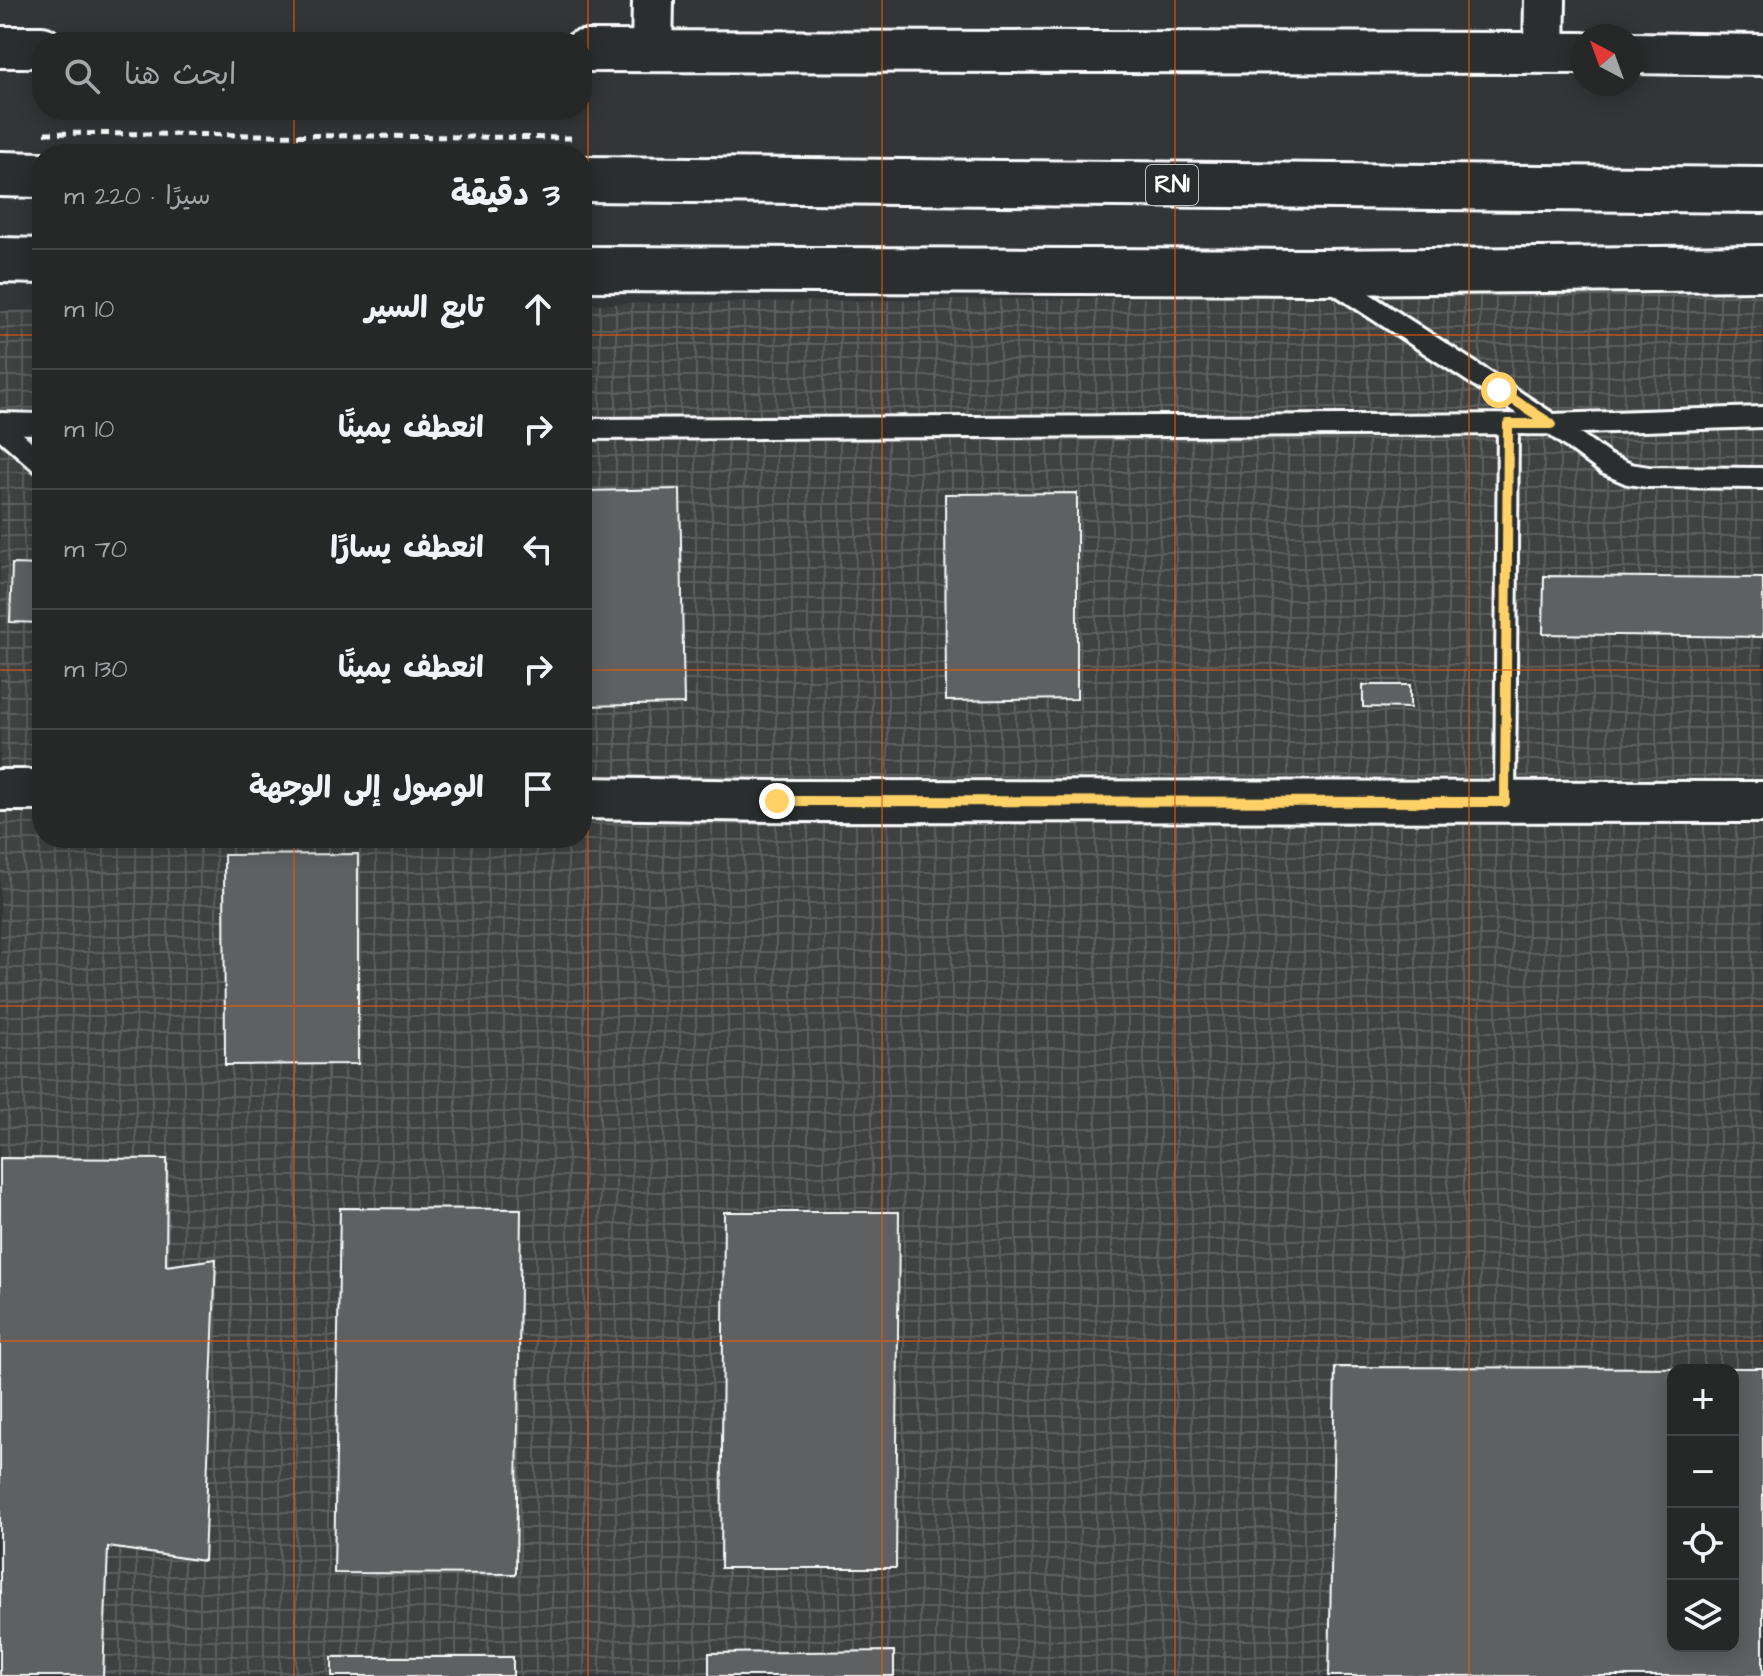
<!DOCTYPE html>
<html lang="ar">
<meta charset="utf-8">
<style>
body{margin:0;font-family:"Architects Daughter","Playpen Sans Arabic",sans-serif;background:#323434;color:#f1f3f6;direction:rtl}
.controls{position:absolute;right:24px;bottom:24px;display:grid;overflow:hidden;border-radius:16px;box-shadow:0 4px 20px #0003}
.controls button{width:72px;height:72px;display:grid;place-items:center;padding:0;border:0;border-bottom:2px solid #424445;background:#262828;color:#f1f3f6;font:40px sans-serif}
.compass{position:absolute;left:1571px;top:24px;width:72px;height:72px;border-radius:50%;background:#262828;box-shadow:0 4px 20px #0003;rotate:319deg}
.stop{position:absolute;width:24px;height:24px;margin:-18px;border:6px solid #ffd166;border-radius:50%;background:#fff}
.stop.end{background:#ffd166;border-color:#fff;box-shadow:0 2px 8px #0008}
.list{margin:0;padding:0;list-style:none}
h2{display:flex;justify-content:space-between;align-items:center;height:104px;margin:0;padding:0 32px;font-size:34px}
h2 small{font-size:26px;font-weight:400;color:#a4a6a8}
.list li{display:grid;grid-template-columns:52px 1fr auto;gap:24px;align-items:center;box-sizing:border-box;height:120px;padding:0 32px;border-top:2px solid #424445}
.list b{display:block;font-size:30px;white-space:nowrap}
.list em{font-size:26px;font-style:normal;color:#a4a6a8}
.icon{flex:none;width:44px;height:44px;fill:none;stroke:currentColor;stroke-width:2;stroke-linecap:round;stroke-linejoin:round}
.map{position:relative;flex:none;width:1763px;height:1676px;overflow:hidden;direction:ltr}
.search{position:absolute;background:#262828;box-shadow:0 4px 20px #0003;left:32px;top:32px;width:560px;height:88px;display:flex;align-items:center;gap:20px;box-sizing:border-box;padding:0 28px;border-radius:32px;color:#a4a6a8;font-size:30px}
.panel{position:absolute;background:#262828;box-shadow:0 4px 20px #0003;left:32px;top:144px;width:560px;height:704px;border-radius:32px;direction:rtl}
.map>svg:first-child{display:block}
.industrial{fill:url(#industrial-grid);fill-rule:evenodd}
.building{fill:#5f6162;stroke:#fff;stroke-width:2;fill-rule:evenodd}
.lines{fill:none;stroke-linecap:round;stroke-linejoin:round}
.lane-casing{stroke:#fff;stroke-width:26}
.street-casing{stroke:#fff;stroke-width:46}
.highway-casing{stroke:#fff;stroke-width:50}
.path{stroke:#fff;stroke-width:5;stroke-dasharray:8 6;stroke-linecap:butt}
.lane{stroke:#2a2d2e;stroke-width:20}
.street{stroke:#2a2d2e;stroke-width:40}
.highway{stroke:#2a2d2e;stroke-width:44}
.route{stroke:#ffd166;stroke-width:10}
.grid{fill:none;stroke:#e8590c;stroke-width:2;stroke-opacity:0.55}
.labels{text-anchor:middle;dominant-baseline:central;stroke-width:6;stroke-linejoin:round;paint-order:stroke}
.shield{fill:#2a2d2e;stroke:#bfc0c0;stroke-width:2}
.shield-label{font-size:24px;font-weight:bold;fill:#fff}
</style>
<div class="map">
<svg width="1763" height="1676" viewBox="0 0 1763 1676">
<defs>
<pattern id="industrial-grid" width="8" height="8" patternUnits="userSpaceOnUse" patternTransform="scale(2)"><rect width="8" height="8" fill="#404243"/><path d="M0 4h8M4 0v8" fill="none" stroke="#5d5e5f"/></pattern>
</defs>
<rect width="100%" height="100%" fill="#333536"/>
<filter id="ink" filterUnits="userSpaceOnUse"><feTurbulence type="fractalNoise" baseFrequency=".0125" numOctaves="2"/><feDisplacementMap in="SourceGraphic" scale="16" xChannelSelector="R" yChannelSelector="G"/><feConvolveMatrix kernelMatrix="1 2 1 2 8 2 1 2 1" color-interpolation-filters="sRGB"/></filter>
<g filter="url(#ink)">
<path class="industrial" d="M 1763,291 L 1763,1676 L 0,1676 L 0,311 L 42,310 L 42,838 L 582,838 L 582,304 ZM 1673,1370 L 1733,1370 L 1733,1646 L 1673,1646 Z"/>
<path class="building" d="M 680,489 L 684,704 L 582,706 L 582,491 Z
M 1077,493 L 1077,699 L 946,701 L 945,494 Z
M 12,564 L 42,565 L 42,623 L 10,622 Z
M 1544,576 L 1763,578 L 1763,637 L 1543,634 Z
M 1363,685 L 1410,685 L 1410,708 L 1363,707 Z
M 358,854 L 358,1064 L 225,1065 L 224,855 Z
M 0,1158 L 167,1159 L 166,1266 L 216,1259 L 204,1561 L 108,1547 L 103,1676 L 0,1676 Z
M 340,1208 L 521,1209 L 516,1574 L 334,1573 Z
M 724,1212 L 899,1212 L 896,1568 L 721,1568 Z
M 1335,1367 L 1763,1368 L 1763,1676 L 1329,1676 ZM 1673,1370 L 1733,1370 L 1733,1646 L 1673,1646 Z
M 894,1651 L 894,1676 L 709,1676 L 709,1653 Z
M 332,1657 L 513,1657 L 513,1676 L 332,1676 Z"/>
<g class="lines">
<g class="lane-casing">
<path id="lane" d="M 1329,279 L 1551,424 L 1606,464 L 1629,474 L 1648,477 L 1763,478
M 0,423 L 42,424
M 0,427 L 42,464
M 582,429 L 1551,424 L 1763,417
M 1505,802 L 1508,424"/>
</g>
<g class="street-casing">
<path id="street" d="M 0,47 L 42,47
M 582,51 L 1583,53
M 652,51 L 653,0
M 1544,52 L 1545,0
M 1631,53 L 1763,55
M 0,790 L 42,790
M 582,798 L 777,801 L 1763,802"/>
</g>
<g class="highway-casing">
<path id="highway" d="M 0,174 L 42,175
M 582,179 L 1763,190
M 0,260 L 42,261
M 582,269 L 1319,272 L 1763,268"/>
</g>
<path class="path" d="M 45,133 L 575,138"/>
<use href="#lane" class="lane"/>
<use href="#street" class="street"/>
<use href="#highway" class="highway"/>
</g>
</g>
<g class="lines" filter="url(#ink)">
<path class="route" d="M 777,801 L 1505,802 L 1508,424 L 1551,424 L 1499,390"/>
</g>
<path class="grid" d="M 294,0 L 294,42M 588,0 L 588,1676M 882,0 L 882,1676M 1175,0 L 1175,1676M 1469,0 L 1469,1676M 294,110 L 294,154M 0,335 L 42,335M 582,335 L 1763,335M 0,670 L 42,670M 582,670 L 1763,670M 294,838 L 294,1676M 0,1006 L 1763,1006M 0,1341 L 1763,1341"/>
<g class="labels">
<rect class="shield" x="1146" y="165" width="52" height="40" rx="6"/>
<g class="shield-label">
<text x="1172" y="185">RN1</text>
</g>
</g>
</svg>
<div class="controls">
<button>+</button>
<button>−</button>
<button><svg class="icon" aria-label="locate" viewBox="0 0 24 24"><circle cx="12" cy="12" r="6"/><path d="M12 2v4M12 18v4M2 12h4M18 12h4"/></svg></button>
<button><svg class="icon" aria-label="layers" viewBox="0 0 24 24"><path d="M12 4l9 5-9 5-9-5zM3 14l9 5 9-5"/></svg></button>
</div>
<svg class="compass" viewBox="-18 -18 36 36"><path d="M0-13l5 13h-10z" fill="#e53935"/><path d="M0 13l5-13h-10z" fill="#a4a6a8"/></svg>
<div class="stop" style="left:1499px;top:390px"></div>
<div class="stop end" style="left:777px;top:801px"></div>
<div class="search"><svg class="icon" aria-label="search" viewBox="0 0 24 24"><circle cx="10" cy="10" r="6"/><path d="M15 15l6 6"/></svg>ابحث هنا</div>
<section class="panel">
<h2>3 دقيقة<small>سيرًا · 220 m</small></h2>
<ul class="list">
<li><svg class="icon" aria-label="ahead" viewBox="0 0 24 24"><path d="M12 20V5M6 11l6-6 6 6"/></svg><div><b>تابع السير</b></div><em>10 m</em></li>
<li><svg class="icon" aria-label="right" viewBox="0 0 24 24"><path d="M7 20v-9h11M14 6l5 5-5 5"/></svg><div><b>انعطف يمينًا</b></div><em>10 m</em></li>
<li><svg class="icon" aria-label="left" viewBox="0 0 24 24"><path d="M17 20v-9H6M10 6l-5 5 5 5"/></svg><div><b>انعطف يسارًا</b></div><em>70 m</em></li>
<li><svg class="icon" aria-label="right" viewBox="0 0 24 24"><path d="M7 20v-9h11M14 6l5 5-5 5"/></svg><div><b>انعطف يمينًا</b></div><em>130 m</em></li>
<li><svg class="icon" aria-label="arrive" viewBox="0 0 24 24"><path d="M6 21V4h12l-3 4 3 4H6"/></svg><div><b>الوصول إلى الوجهة</b></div></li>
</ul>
</section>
</div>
